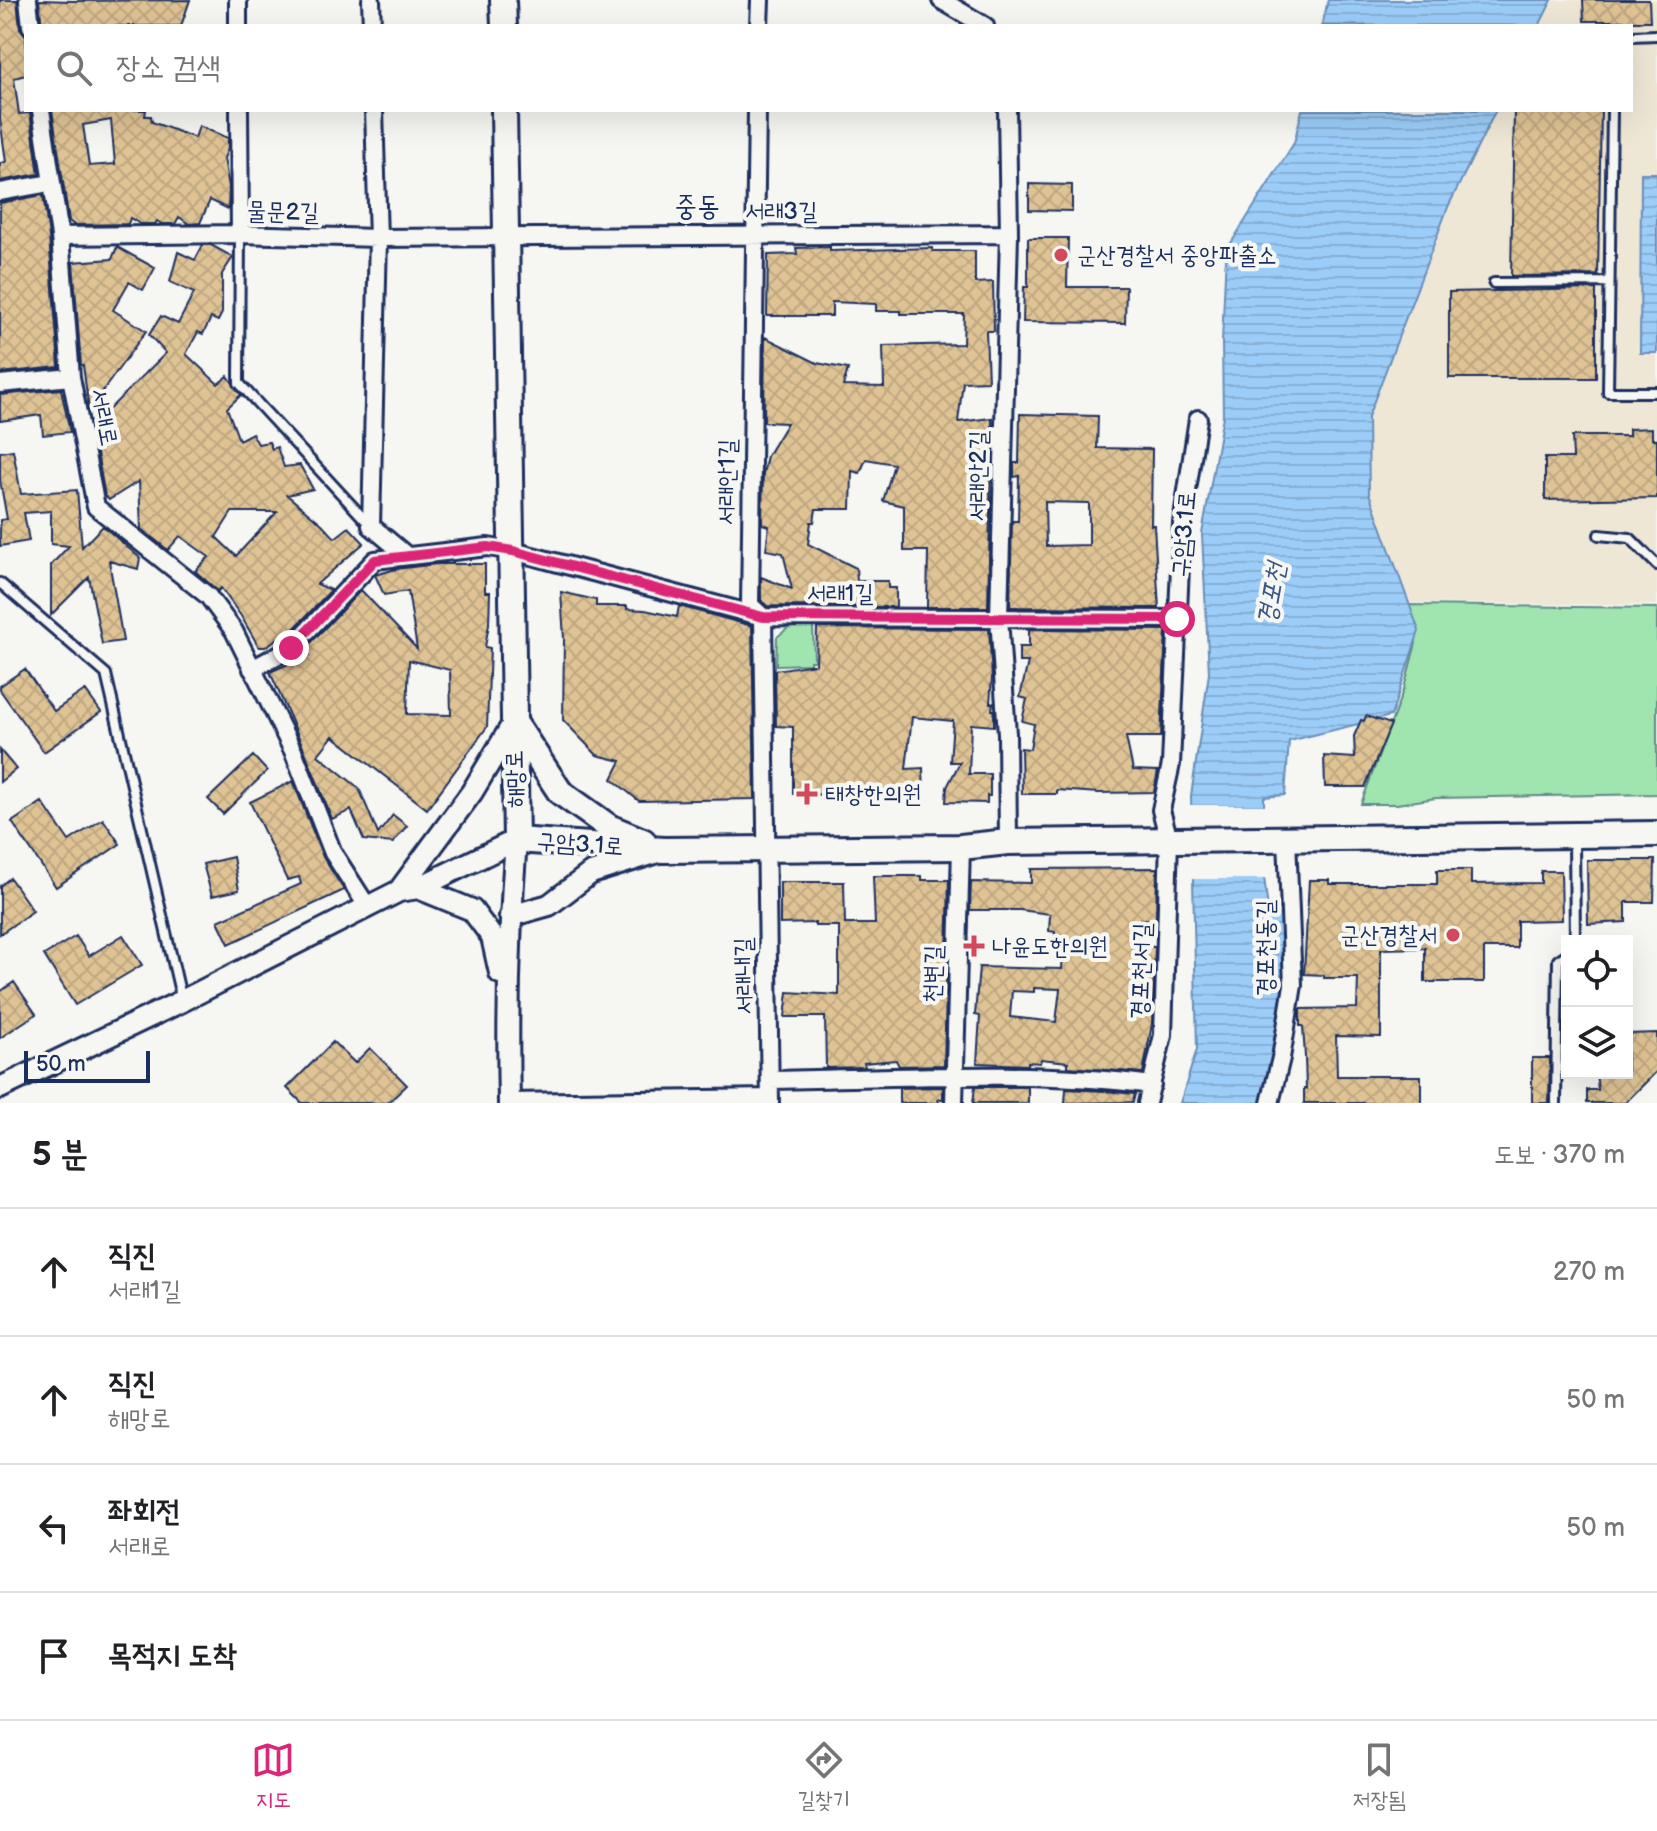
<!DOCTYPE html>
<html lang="ko">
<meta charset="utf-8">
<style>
body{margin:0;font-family:"Balsamiq Sans","Poor Story",sans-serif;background:#f6f6f6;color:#202124}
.controls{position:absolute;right:24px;bottom:24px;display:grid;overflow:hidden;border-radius:0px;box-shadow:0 8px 32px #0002}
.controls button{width:72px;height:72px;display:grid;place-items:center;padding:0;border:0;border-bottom:2px solid #e0e0e0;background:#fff;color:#202124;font:40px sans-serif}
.scale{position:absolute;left:24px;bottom:20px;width:126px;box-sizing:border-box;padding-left:8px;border:4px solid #1b2f5e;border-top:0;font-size:22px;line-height:28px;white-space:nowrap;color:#1b2f5e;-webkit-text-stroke:6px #f6f6f2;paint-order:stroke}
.stop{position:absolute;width:24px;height:24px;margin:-18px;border:6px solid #db2777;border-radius:50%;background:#fff}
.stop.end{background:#db2777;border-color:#fff;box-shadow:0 2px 8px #0008}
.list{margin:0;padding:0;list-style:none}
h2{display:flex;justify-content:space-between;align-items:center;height:104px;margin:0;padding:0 32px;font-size:34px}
h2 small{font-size:26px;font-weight:400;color:#757577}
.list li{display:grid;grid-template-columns:52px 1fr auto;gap:24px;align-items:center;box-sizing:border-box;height:128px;padding:0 32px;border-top:2px solid #e0e0e0}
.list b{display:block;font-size:30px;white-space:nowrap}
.list p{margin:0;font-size:26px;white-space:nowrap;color:#757577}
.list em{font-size:26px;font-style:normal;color:#757577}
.icon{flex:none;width:44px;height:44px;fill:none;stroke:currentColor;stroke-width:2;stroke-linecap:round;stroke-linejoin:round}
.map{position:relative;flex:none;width:1657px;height:1103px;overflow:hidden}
.search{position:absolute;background:#fff;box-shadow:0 8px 32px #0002;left:24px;right:24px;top:24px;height:88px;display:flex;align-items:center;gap:20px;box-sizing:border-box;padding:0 28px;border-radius:0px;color:#757577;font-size:30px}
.sheet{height:616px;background:#fff}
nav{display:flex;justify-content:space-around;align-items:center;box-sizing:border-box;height:112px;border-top:2px solid #e0e0e0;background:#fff;font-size:22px;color:#757577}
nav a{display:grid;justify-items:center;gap:4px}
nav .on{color:#db2777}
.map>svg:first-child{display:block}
.built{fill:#efe7d6}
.park{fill:#a0e5b0;stroke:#5e8a87;stroke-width:2}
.water{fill:url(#water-rules);stroke:#688eba;stroke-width:2}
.pier{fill:#f6f6f2}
.building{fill:url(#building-cross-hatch);stroke:#1b2f5e;stroke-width:2;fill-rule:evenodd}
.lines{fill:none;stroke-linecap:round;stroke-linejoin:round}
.service-casing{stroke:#1b2f5e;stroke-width:14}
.minor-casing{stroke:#1b2f5e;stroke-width:22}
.tertiary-casing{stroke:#1b2f5e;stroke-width:26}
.primary-casing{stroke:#1b2f5e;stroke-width:30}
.service{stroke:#f6f6f2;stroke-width:8}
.minor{stroke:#f6f6f2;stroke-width:16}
.tertiary{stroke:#f6f6f2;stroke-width:20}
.primary{stroke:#f6f6f2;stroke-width:24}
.route{stroke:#db2777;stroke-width:10}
.poi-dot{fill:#d1495b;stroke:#f6f6f2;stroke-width:3}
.labels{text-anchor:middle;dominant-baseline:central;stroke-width:8;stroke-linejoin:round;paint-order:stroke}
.street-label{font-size:24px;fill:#1b2f5e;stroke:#f6f6f2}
.poi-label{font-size:24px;fill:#1b2f5e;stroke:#f6f6f2;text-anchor:start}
.water-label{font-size:26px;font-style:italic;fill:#3b5684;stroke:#f6f6f2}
.quarter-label{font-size:28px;fill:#1b2f5e;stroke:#f6f6f2}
</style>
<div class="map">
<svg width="1657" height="1103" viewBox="0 0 1657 1103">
<defs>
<pattern id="water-rules" width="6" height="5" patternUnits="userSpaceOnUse" patternTransform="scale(2)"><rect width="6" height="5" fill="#9ccdf8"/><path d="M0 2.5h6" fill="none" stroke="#86b0d7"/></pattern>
<pattern id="building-cross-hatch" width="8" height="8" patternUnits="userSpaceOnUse" patternTransform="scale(2)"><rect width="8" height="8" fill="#dfc394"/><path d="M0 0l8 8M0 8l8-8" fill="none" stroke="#bfa882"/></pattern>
</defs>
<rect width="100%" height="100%" fill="#f6f6f2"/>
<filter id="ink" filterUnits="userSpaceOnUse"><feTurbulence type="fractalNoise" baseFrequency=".0125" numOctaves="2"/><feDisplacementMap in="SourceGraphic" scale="16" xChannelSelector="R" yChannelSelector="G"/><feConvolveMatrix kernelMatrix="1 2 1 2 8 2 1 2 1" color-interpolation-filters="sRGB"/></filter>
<g filter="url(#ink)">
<path class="built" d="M 1552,0 L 1657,0 L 1657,605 L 1408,603 L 1369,493 L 1368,417 L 1448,207 L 1496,110 L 1631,110 L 1631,26 L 1539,26 Z"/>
<path class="park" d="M 1403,605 L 1657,608 L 1657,794 L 1436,798 L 1397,804 L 1361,804 L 1404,688 L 1416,643 Z
M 792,625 L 813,626 L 814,661 L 810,661 L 810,664 L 776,665 L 777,637 Z"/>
<path class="water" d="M 1328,0 L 1552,0 L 1539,26 L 1322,26 Z
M 1302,110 L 1496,110 L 1448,207 L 1368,417 L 1369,493 L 1419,631 L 1391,716 L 1289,741 L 1285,795 L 1264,797 L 1264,877 L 1268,909 L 1282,909 L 1289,981 L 1266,1103 L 1180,1103 L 1197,1049 L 1191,796 L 1209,673 L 1202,534 L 1223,416 L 1222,342 L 1226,251 L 1294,143 Z
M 1641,173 L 1657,173 L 1657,353 L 1640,353 Z"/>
<path class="pier" d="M 1188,805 L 1267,805 L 1267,879 L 1190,879 Z"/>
<path class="building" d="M 0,0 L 17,0 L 20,28 L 26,36 L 26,75 L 14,78 L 19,114 L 30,113 L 39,174 L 0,181 L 0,163 L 6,162 L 0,119 Z
M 39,0 L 73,1 L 190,0 L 181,26 L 42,26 Z
M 1583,0 L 1649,0 L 1650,21 L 1584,21 Z
M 52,110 L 146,110 L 145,116 L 151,116 L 152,122 L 195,138 L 199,126 L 228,138 L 228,149 L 224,158 L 229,187 L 228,209 L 210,200 L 200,223 L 189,224 L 179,217 L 175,224 L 162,224 L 157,221 L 155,224 L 140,224 L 130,218 L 128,224 L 74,225 L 69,221 ZM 111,120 L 115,164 L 89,166 L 83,125 Z
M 1514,110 L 1601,110 L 1598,275 L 1511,276 Z
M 1029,184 L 1072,185 L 1072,211 L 1029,210 Z
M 43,195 L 49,237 L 59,367 L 0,373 L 0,203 Z
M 1028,238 L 1068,238 L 1067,287 L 1126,287 L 1125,323 L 1023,322 L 1024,287 L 1028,287 Z
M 203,245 L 211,245 L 233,257 L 222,274 L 222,313 L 218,321 L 211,318 L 203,334 L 198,332 L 186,354 L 218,384 L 228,376 L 241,395 L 227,408 L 239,440 L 252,433 L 258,444 L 269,442 L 272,449 L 277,447 L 284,467 L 300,465 L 313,489 L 287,495 L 322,524 L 335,538 L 349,527 L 364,543 L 317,584 L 331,590 L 289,634 L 287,632 L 265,647 L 259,647 L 241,616 L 221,588 L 218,591 L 195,571 L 209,557 L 180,536 L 168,550 L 141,529 L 139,481 L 109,500 L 105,496 L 92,426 L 166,353 L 149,335 L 161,316 L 178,324 L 194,293 L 170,282 L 178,252 L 195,260 ZM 232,512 L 277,512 L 236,556 L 216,537 Z
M 117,247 L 155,268 L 143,290 L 129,282 L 113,310 L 146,331 L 89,410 L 83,365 L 81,365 L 73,262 L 112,259 Z
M 830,247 L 830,251 L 933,248 L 933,251 L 975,251 L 975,283 L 993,282 L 994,331 L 986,331 L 988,381 L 963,382 L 958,422 L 992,418 L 988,607 L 927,607 L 928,551 L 904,551 L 904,506 L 883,501 L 894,464 L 866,459 L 860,473 L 852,471 L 851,509 L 816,509 L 814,522 L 811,522 L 808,544 L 856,568 L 857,581 L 888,581 L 888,588 L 896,588 L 896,607 L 767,606 L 761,600 L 761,577 L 792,589 L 783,553 L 766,550 L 769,526 L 762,524 L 763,474 L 767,456 L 787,423 L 764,422 L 765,337 L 817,363 L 848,369 L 843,386 L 884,387 L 883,346 L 963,344 L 964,314 L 901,314 L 901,311 L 876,311 L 876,304 L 832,302 L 832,316 L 767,316 L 768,255 L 797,254 L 796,248 Z
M 1596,289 L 1596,378 L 1449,378 L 1449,292 Z
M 61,389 L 70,432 L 43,435 L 41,415 L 0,421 L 0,395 Z
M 1020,414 L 1098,416 L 1097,448 L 1152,449 L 1151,525 L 1154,525 L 1159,608 L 1010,607 L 1012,521 L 1018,521 L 1019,476 L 1014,477 L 1014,463 L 1019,463 ZM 1045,502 L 1089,503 L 1089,545 L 1046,546 Z
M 1652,428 L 1652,439 L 1657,439 L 1657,498 L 1545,500 L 1545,458 L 1573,458 L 1572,436 L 1629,436 L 1629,429 Z
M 13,450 L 21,494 L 77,490 L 82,547 L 103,526 L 140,558 L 138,569 L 109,561 L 123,641 L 102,644 L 89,577 L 51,615 L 51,565 L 69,546 L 51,544 L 51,511 L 24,513 L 29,541 L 0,546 L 0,520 L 7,519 L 0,480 L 0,452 Z
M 437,564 L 485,564 L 485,592 L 490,592 L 489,624 L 485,647 L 490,648 L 487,727 L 427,809 L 333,736 L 318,755 L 359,788 L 378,834 L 393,815 L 407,826 L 393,843 L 364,840 L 351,810 L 332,819 L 304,749 L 270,672 L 309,655 L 304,650 L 361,590 L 417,649 L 408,591 L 384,595 L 375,575 L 396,569 ZM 409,660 L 450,670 L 451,715 L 407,714 Z
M 561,592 L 596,600 L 596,606 L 627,606 L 627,609 L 645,610 L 677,617 L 679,606 L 752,626 L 755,799 L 639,801 L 612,779 L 621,761 L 597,755 L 563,720 L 564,639 Z
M 817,628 L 989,629 L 992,678 L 990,703 L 993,703 L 992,710 L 994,710 L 994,726 L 971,724 L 969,774 L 990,774 L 990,796 L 987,796 L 987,803 L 946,802 L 947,787 L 960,762 L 950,762 L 953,721 L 912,717 L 906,769 L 923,768 L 924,797 L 793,794 L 793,727 L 776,726 L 775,670 L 816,664 Z
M 1029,629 L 1166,630 L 1161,737 L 1126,737 L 1133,770 L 1158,771 L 1154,792 L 1099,793 L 1057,790 L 1057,794 L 1022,794 L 1021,748 L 1030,749 L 1034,724 L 1022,721 L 1027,699 L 1020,697 L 1028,662 L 1019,662 L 1019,647 L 1029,647 Z
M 25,669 L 54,711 L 85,690 L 101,712 L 44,752 L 0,690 L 0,686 Z
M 1366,716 L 1391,724 L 1365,787 L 1325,787 L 1324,756 L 1355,758 L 1354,736 L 1361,720 L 1364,721 Z
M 0,750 L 16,769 L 0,782 Z
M 253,756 L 267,771 L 223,814 L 208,799 Z
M 293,781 L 323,857 L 344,890 L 229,944 L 218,921 L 301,884 L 299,877 L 287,880 L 250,802 Z
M 42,802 L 69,841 L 103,819 L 120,844 L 56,887 L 12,822 Z
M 233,857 L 239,890 L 212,896 L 203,864 Z
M 1587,860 L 1655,860 L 1654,902 L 1626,902 L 1626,922 L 1588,924 Z
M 1157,868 L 1156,920 L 1140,919 L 1137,946 L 1155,947 L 1152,1024 L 1143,1073 L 1068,1067 L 1068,1062 L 1041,1059 L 1040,1063 L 1028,1062 L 1028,1065 L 977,1063 L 980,1016 L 975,1015 L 979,967 L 1062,969 L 1064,936 L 1055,936 L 1055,932 L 1049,931 L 1050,914 L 1020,910 L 970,910 L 971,882 L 1031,883 L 1031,869 ZM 1034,988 L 1060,989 L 1056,1022 L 1010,1017 L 1012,991 L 1034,992 Z
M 1437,870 L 1471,870 L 1471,884 L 1541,883 L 1541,871 L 1561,871 L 1562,920 L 1517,921 L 1517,948 L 1484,948 L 1484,982 L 1425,982 L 1425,948 L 1381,949 L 1381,1037 L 1336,1036 L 1337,1076 L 1421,1076 L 1421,1103 L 1304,1103 L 1304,1089 L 1306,1089 L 1305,1057 L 1303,1026 L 1300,1026 L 1300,1009 L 1357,1008 L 1358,978 L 1324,978 L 1324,975 L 1304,974 L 1309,880 L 1330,880 L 1330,884 L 1437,884 Z
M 873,876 L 922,876 L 922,880 L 949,880 L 944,1065 L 899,1066 L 896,1060 L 864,1063 L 865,1067 L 826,1068 L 825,1017 L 785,1017 L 788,992 L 839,995 L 839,926 L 815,926 L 815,923 L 780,924 L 780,882 L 844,882 L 845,924 L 875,924 Z
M 10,878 L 33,911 L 0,934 L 0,886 Z
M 123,935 L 142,965 L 75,1005 L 44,955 L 76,936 L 89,956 Z
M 14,982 L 36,1014 L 0,1038 L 0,992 Z
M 1657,1033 L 1657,1071 L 1625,1103 L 1587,1103 L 1587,1090 L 1598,1090 L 1596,1073 L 1627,1073 L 1627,1034 Z
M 333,1042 L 355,1063 L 370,1048 L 407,1085 L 388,1103 L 302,1103 L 287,1088 Z
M 1532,1058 L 1550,1058 L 1549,1103 L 1532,1103 Z
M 943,1087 L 943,1099 L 938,1099 L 939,1103 L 899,1103 L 899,1088 Z
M 975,1087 L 1028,1087 L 1028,1103 L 973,1103 Z
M 1066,1089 L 1104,1091 L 1135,1094 L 1133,1102 L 1065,1103 Z"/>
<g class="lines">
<g class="service-casing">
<path id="service" d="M 1631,36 L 1657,35
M 1612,110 L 1608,392 L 1657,392
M 240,234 L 239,383 L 368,523
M 1494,283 L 1608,282
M 1599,535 L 1630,538 L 1657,565
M 0,583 L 106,674 L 182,1001
M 1574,840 L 1575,941
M 1556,1103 L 1558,960 L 1567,954"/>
</g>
<g class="minor-casing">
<path id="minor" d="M 28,0 L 31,26
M 238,0 L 238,26
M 371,0 L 372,26
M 941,0 L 985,26
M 759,26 L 760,0
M 41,110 L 60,236 L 71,377 L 96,507 L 208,596 L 234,631 L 294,753 L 333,853 L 367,906
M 239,110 L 240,234
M 374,110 L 378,238 L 371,526 L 407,556
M 757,110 L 750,605 L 763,617 L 770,1103
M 1007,110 L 1009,234 L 999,617 L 1007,734 L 1008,842
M 0,192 L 50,183
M 60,236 L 240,234 L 378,238 L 1009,234
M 0,384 L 71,377
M 252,669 L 291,648 L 375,560 L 488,547 L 513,551 L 763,617 L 1177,619
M 770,1080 C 896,1078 1026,1069 1152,1085
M 509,1102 L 770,1098
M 954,1103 L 961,847
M 1147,1103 L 1163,1035 L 1169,840 L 1161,810 L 1171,764 L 1182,523 L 1198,419
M 1270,1103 L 1281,1058 L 1293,985 L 1287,839"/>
</g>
<g class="tertiary-casing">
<path id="tertiary" d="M 418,888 L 472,910 L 492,937 L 500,973
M 399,891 L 472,792 L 514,722
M 510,916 L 549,905 L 591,873 L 658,852
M 0,1088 L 182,1001 L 399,891 L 418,888 L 516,840
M 509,1103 C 507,1015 509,928 516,840"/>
</g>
<g class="primary-casing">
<path id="primary" d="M 503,0 L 504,26
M 504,110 L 516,840 L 664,850 L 961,847 L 1008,842 L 1657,834
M 514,722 L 560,792 L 609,827 L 643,841"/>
</g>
<use href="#service" class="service"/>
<use href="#minor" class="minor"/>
<use href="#tertiary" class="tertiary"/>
<use href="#primary" class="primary"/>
</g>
</g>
<g class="lines" filter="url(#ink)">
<path class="route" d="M 291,648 L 375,560 L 488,547 L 513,551 L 763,617 L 1177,619"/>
</g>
<g class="poi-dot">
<circle cx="1061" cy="255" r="8"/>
<path d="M803 782h8v8h8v8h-8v8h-8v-8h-8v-8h8z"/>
<circle cx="1453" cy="935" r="8"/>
<path d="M970 934h8v8h8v8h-8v8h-8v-8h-8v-8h8z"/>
</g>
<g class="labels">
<g class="street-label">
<text x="781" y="211">서래3길</text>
<text transform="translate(283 212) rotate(1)">물문2길</text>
<text transform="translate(104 417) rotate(79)">서래로</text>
<text transform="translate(978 476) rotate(-89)">서래안2길</text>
<text transform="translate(727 482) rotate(-89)">서래안1길</text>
<text transform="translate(1184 534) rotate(-85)">구암3.1로</text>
<text x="840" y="593">서래1길</text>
<text transform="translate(515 779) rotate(-91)">해망로</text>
<text transform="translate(580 844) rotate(4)">구암3.1로</text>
<text transform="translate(1265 948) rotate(-90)">경포천동길</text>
<text transform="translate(1141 971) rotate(-88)">경포천서길</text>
<text transform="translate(933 974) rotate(-88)">천변길</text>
<text transform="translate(744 976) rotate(-91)">서래내길</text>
</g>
<g class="poi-label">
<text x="1077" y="255">군산경찰서 중앙파출소</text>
<text x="825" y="794">태창한의원</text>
<text x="1437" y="935" text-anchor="end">군산경찰서</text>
<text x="992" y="946">나윤도한의원</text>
</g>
<g class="water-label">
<text transform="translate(1272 594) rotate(-80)">경포천</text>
</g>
<g class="quarter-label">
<text x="697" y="206">중동</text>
</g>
</g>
</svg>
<div class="controls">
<button><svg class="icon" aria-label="locate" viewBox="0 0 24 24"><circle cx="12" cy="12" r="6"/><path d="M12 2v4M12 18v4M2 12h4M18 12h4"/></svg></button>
<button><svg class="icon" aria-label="layers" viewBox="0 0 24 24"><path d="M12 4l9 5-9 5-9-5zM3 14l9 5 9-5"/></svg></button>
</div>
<div class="scale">50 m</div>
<div class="stop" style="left:1177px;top:619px"></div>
<div class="stop end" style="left:291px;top:648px"></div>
<div class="search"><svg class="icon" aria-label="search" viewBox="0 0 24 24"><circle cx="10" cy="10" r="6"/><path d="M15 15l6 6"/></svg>장소 검색</div>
</div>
<section class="sheet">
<h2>5 분<small>도보 · 370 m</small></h2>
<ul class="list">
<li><svg class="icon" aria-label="ahead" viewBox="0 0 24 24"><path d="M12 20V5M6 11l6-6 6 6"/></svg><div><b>직진</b><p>서래1길</p></div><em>270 m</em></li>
<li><svg class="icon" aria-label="ahead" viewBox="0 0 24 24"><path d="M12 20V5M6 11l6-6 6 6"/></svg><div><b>직진</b><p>해망로</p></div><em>50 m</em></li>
<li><svg class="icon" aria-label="left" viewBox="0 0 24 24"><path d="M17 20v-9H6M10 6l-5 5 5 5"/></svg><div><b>좌회전</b><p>서래로</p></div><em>50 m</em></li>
<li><svg class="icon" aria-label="arrive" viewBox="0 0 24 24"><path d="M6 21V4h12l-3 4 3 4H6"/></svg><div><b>목적지 도착</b></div></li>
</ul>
</section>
<nav>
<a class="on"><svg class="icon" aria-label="map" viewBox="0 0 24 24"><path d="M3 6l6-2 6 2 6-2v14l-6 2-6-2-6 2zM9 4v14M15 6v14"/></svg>지도</a>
<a><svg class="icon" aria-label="directions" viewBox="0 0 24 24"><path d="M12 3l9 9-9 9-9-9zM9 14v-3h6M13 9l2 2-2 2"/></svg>길찾기</a>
<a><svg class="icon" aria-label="saved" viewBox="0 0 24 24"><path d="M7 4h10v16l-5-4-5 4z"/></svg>저장됨</a>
</nav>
